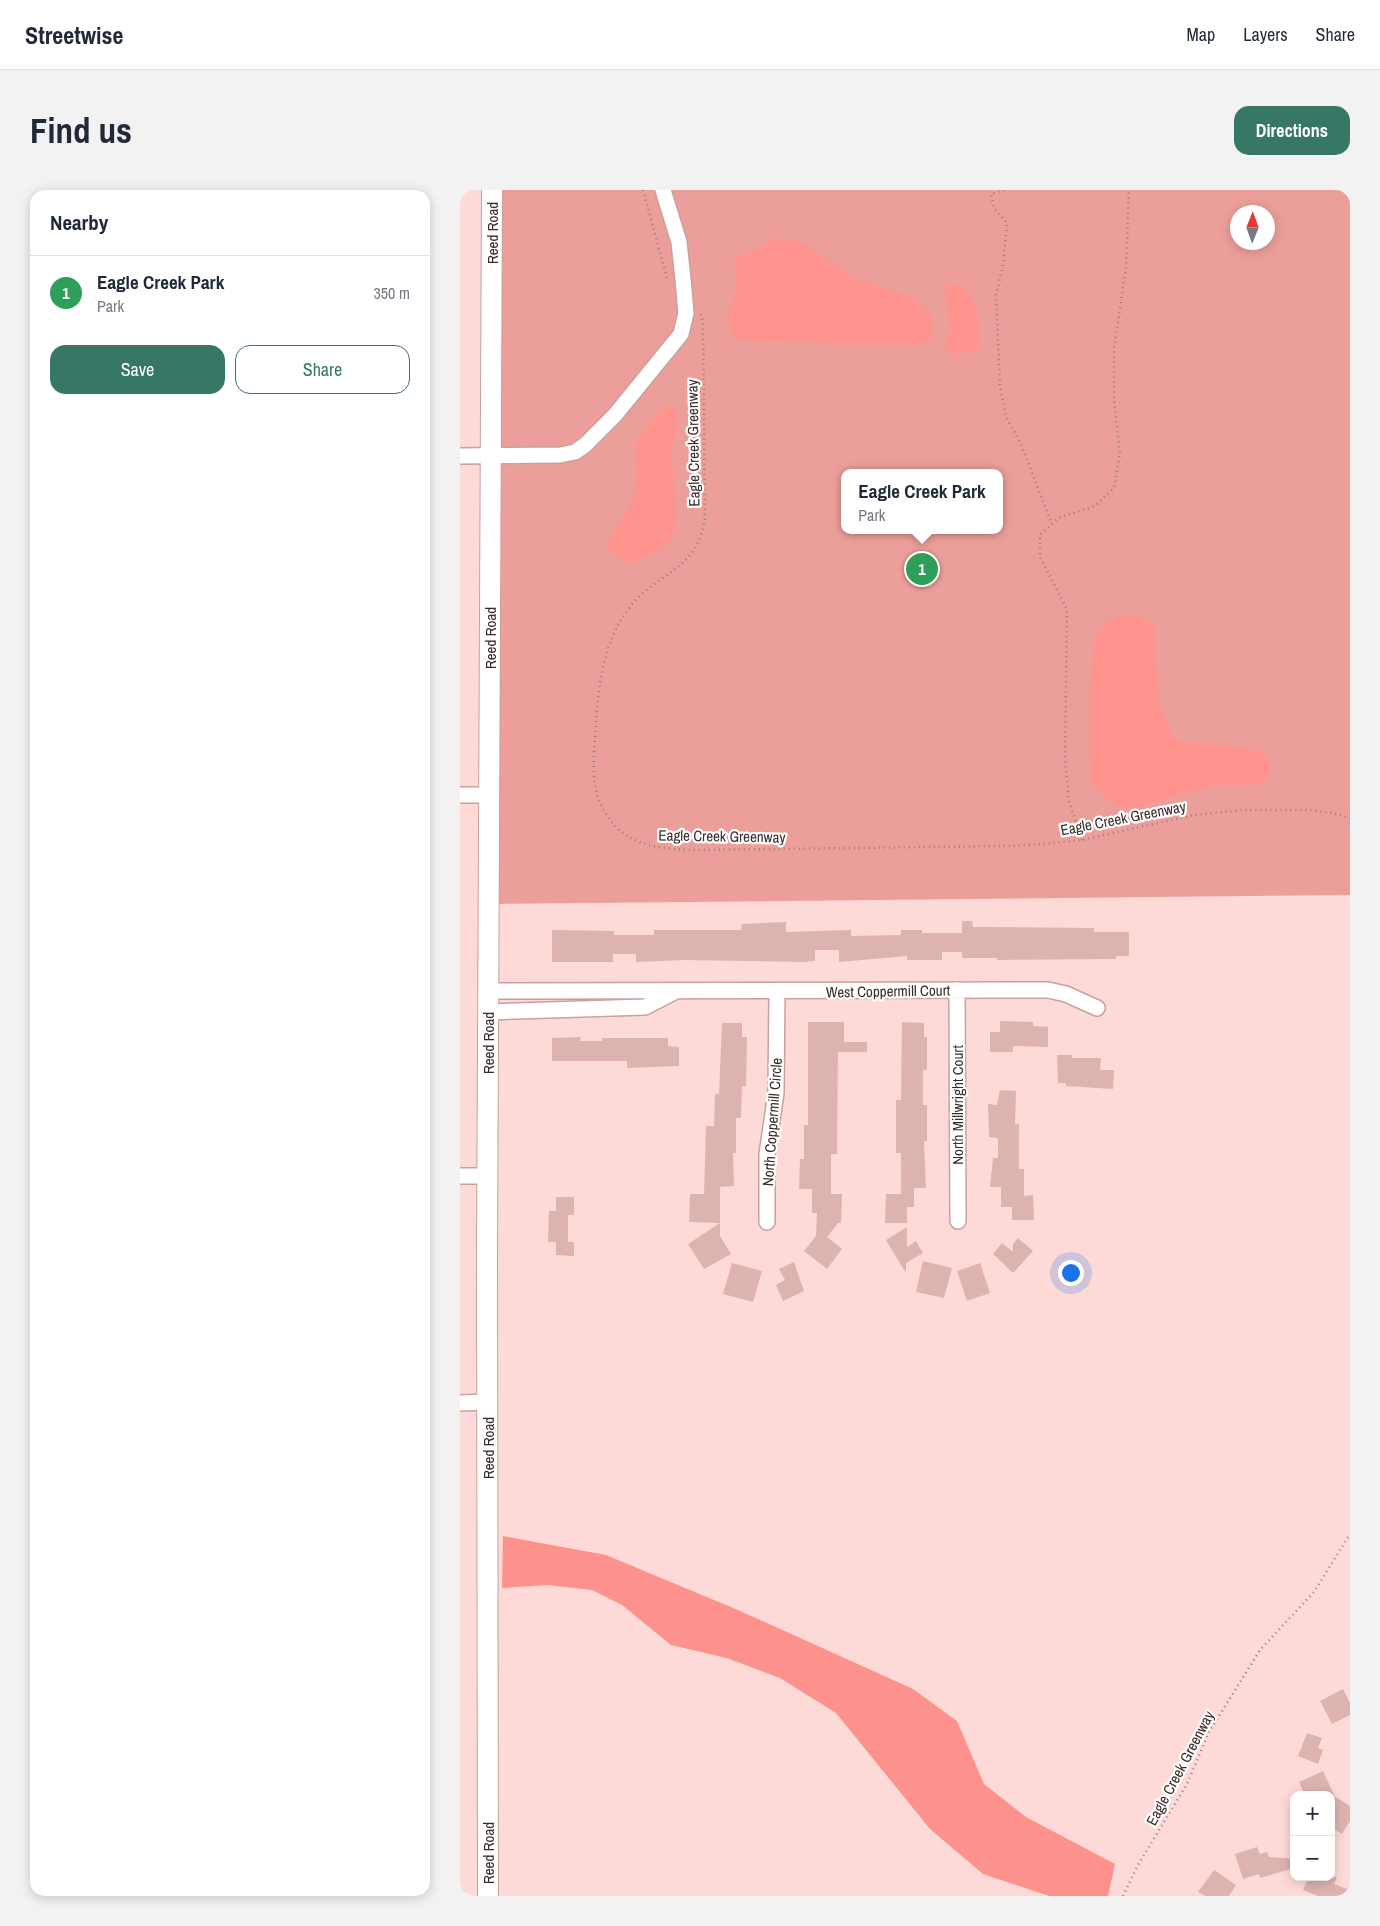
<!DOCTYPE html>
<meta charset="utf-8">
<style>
body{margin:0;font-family:"Archivo Narrow",sans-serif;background:#f2f2f3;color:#1f2937}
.controls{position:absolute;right:15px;bottom:15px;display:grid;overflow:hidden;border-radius:10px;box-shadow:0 2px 12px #0003}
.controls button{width:45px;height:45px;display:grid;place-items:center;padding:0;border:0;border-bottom:1px solid #e0e1e3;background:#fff;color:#1f2937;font:25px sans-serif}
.compass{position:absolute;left:770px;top:15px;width:45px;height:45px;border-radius:50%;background:#fff;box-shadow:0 2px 12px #0003;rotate:1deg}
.you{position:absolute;left:610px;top:1082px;width:18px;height:18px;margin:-12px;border:4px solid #fff;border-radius:50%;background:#1a73e8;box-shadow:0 0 0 8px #1a73e833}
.badge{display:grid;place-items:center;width:32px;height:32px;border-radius:50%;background:#367765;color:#fff;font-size:16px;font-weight:700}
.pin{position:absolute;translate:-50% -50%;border:2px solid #fff;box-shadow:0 1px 5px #0006}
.popup{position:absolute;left:381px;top:279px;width:162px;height:65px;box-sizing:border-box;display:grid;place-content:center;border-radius:10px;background:#fff;filter:drop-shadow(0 1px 4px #0005);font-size:16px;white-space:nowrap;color:#747a83}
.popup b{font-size:19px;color:#1f2937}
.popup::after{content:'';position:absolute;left:50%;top:100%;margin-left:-10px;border:10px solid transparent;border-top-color:#fff}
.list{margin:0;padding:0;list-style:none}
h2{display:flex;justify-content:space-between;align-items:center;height:65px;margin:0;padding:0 20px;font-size:21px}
h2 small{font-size:16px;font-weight:400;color:#747a83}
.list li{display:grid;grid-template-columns:32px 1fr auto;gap:15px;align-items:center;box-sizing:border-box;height:75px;padding:0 20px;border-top:1px solid #e0e1e3}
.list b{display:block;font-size:19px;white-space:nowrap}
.list p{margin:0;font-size:16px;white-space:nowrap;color:#747a83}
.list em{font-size:16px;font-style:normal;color:#747a83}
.actions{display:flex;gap:10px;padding:15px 20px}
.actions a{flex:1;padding:11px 0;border:1px solid #367765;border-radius:15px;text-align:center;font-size:18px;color:#367765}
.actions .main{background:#367765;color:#fff}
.map{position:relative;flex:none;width:890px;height:1706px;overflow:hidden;border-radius:15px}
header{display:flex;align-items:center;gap:30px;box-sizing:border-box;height:70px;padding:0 25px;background:#fff;border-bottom:1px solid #e0e1e3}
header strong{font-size:24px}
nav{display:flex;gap:28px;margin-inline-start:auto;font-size:18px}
.intro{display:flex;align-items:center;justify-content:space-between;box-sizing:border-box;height:120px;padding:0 30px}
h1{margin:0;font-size:35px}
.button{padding:12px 22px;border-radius:15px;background:#367765;color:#fff;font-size:18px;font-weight:700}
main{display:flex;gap:30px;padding:0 30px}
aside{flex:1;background:#fff;border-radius:15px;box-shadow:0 2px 12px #0003}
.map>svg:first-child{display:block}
.green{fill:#ec9f9a;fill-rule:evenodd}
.forest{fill:#fd928d}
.water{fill:#ff948f}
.building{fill:#ddb3b0}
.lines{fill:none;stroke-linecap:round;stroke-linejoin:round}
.minor-casing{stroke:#c9a09d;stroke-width:18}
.major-casing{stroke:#c9a09d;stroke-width:22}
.path{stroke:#977e7c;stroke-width:2.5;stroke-dasharray:1 4;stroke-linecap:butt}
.minor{stroke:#fff;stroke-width:15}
.major{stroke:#fff;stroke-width:20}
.labels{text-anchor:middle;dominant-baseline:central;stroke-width:4.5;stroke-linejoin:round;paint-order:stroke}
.street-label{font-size:15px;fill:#3a2a28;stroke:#fff}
</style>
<header>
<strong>Streetwise</strong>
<nav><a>Map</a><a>Layers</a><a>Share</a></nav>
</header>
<div class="intro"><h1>Find us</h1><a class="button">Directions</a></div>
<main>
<aside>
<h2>Nearby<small></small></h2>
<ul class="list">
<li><span class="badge" style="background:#2e9e5b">1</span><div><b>Eagle Creek Park</b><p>Park</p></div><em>350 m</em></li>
</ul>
<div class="actions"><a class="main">Save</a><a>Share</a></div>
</aside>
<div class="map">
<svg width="890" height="1706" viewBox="0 0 890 1706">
<rect width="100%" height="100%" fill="#fddad7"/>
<path class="green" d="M 35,0 L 890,0 L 890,705 L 32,714 ZM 778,22 L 808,22 L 808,52 L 778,52 ZM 384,283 L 540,283 L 540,340 L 384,340 Z"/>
<path class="forest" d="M 43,1346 L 146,1365 L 278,1420 L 453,1499 L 497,1531 L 524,1594 L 566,1627 L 655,1674 L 648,1706 L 589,1706 L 523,1684 L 470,1639 L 376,1523 L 320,1488 L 267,1468 L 211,1455 L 162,1415 L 132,1400 L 88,1395 L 42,1398 Z"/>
<path class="water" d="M 320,47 L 347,55 L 396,89 L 450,106 L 470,121 L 474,147 L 457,155 L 274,150 L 267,127 L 277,99 L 274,70 Z
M 485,93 L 503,96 C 520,118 522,132 518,159 L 498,165 L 483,159 L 490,142 Z
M 208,216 L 214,217 C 223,233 212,252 212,269 C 213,288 221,330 213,345 C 204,360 184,369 169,374 L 148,361 C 148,345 167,325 172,309 C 174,302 176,293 177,286 C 177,275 172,265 176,255 C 182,240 196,225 208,216 Z
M 679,426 L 696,435 C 695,477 694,512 715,550 L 792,559 L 810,568 L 809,585 L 800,594 L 751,596 L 677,617 L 657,616 L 631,594 L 629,511 L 634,448 L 650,427 Z"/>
<path class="building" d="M 502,731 L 512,731 L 513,737 L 634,738 L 634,742 L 669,742 L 669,766 L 656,766 L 656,769 L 537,770 L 537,768 L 502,768 L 502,762 L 482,762 L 482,770 L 447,770 L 447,766 L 379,772 L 379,760 L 355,760 L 355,771 L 342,772 L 223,770 L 176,772 L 176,764 L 153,764 L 153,772 L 92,772 L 92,740 L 154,741 L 154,745 L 194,745 L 194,740 L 281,740 L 282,734 L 326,732 L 326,742 L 391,740 L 391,746 L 441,745 L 441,740 L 462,740 L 462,743 L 502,743 Z
M 540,831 L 573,832 L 573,836 L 588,837 L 588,857 L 553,856 L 553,862 L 530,862 L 530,842 L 540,842 Z
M 348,832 L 384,832 L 384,852 L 407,852 L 407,862 L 378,862 L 377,964 L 371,964 L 371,1004 L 382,1004 L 381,1033 L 378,1033 L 367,1047 L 382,1059 L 367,1079 L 344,1061 L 356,1046 L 357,1023 L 352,1023 L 352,999 L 339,999 L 340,969 L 344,969 L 344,935 L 348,935 Z
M 442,832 L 464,833 L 464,847 L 467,847 L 467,880 L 463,880 L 463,915 L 467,915 L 467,951 L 464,951 L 466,998 L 454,998 L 454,1017 L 447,1017 L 447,1033 L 425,1033 L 426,1004 L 441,1004 L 441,963 L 436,963 L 436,910 L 441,910 Z
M 262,833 L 282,833 L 282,847 L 287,847 L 286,896 L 282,896 L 281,928 L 276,928 L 276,963 L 273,963 L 274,996 L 260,997 L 260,1033 L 229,1032 L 230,1004 L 244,1004 L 246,936 L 254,936 L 255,904 L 259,904 Z
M 121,847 L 120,851 L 142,851 L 142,848 L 208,848 L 208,856 L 219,857 L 219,876 L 167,878 L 167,871 L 92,871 L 92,848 Z
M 597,865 L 612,865 L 612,868 L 641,868 L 640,880 L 654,880 L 653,899 L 606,896 L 606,893 L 598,893 Z
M 540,900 L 556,901 L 555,934 L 559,934 L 559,979 L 564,979 L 564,1006 L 573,1005 L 574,1030 L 552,1030 L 552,1017 L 541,1017 L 541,997 L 530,997 L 533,968 L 538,968 L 538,948 L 529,947 L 528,914 L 537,915 Z
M 96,1007 L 114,1007 L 114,1025 L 108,1025 L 108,1052 L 114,1052 L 114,1066 L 96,1065 L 96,1052 L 88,1052 L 89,1021 L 96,1021 Z
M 260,1033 L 260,1046 L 271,1064 L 244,1079 L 228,1054 Z
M 447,1037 L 447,1057 L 456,1051 L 463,1063 L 446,1073 L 446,1083 L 426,1050 Z
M 558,1048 L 573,1061 L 553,1083 L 533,1064 L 542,1053 L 553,1062 L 553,1054 Z
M 463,1071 L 492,1078 L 484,1108 L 456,1102 Z
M 334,1072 L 344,1101 L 323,1111 L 316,1095 L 325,1090 L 319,1079 Z
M 272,1073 L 302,1081 L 293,1112 L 263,1104 Z
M 520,1073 L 530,1103 L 507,1111 L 497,1081 Z
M 883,1499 L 890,1513 L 890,1525 L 872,1534 L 860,1511 Z
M 847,1543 L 862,1548 L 858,1558 L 863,1560 L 858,1574 L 838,1566 Z
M 863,1581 L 874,1605 L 872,1605 L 890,1616 L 890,1631 L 882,1644 L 871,1637 L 871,1605 L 845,1605 L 839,1592 Z
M 797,1657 L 800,1664 L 807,1662 L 809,1667 L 834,1669 L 834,1678 L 800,1688 L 799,1684 L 783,1689 L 775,1664 Z
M 754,1680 L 776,1695 L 769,1706 L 745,1706 L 738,1702 Z
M 849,1687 L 877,1687 L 874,1694 L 890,1700 L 890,1706 L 858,1706 L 843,1700 Z"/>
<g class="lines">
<g class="minor-casing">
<path id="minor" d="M 0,266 L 100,265 L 115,262 L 125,255 L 155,225 L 221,144 L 226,123 L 223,89 L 219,52 L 203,0
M 0,605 L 30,605
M 497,800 L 498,1031
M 29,801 L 588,800 L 606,804 L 637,818
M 28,822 L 185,817 L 214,802
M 0,986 L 28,986
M 307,1032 L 307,964 L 316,903 L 317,802
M 0,1213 L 28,1212"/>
</g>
<g class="major-casing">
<path id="major" d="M 28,1706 L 27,1067 L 32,0"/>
</g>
<path class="path" d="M 183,0 L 207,88
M 544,0 L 531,4 L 534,18 L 547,33 L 543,75 L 536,105 L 540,196 L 546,227 L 560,252 L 592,334
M 241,124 L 243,133 L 245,328 C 236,383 199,380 170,417 C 141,454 138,502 135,547 C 134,565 132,582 136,600 C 139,616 152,637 167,646 C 187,658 209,659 233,660 L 547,656 L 585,654 L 622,650 L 733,625 L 783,620 L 848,620 L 874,623 L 890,628
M 622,650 L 609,611 L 605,569 L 607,419 L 580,367 L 580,345 L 598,328 L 635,316 L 654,298 L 660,263 L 654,209 L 654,159 L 666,78 L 669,0
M 663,1706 L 678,1675 L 727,1594 L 749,1542 L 800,1460 L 854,1402 L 890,1344"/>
<use href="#minor" class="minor"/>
<use href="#major" class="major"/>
</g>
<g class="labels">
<g class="street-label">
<text transform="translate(32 43) rotate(-90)">Reed Road</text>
<text transform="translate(233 253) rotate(-91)">Eagle Creek Greenway</text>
<text transform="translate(30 448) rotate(-90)">Reed Road</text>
<text transform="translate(663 628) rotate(-11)">Eagle Creek Greenway</text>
<text transform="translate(262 646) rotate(1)">Eagle Creek Greenway</text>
<text transform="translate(428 801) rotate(-1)">West Coppermill Court</text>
<text transform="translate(28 853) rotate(-90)">Reed Road</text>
<text transform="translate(497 915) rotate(-90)">North Millwright Court</text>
<text transform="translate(312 932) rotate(-86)">North Coppermill Circle</text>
<text transform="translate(28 1258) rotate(-90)">Reed Road</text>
<text transform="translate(720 1578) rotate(-62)">Eagle Creek Greenway</text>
<text transform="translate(28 1663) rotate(-90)">Reed Road</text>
</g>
</g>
</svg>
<div class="controls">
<button>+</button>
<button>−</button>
</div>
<svg class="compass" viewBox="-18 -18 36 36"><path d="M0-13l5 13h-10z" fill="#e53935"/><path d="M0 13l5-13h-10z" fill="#747a83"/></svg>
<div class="you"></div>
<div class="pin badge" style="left:462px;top:379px;background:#2e9e5b">1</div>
<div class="popup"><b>Eagle Creek Park</b>Park</div>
</div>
</main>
